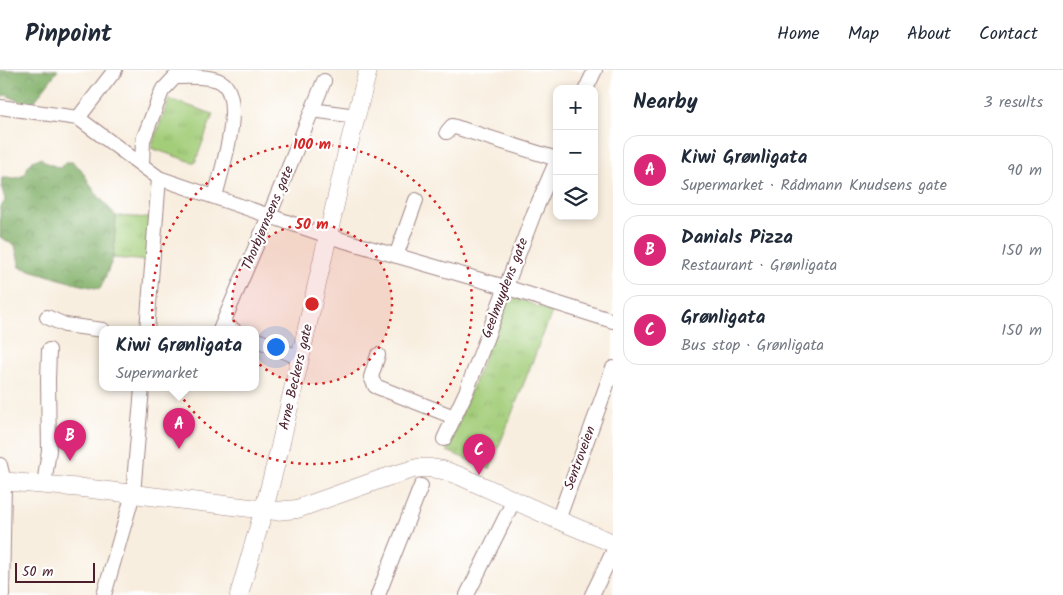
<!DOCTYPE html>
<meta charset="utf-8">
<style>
body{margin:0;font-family:Kalam,sans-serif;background:#f6f6f7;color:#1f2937}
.controls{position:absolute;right:15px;top:15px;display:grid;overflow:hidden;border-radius:10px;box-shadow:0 2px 8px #0003}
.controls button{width:45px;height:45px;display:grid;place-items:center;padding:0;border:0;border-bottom:1px solid #e0e1e3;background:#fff;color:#1f2937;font:25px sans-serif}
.scale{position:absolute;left:15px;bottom:12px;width:80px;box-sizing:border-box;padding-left:5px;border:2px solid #4a1f2b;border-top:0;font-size:14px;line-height:18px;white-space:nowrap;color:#4a1f2b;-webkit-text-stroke:4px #fff;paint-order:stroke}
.you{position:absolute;left:275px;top:276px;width:18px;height:18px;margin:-12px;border:4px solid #fff;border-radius:50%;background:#1a73e8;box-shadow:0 0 0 8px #1a73e833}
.badge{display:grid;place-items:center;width:32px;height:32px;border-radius:50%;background:#db2777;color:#fff;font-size:16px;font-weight:700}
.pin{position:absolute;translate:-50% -41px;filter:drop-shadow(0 1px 2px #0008)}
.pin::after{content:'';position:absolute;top:26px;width:18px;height:15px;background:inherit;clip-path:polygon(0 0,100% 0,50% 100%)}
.popup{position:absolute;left:99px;top:256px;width:160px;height:65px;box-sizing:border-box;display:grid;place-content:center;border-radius:10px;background:#fff;filter:drop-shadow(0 1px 4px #0005);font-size:16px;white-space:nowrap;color:#747a83}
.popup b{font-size:19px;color:#1f2937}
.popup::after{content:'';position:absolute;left:50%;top:100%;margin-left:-10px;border:10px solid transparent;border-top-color:#fff}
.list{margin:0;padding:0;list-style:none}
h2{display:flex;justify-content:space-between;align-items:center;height:65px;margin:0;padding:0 20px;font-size:21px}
h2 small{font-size:16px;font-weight:400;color:#747a83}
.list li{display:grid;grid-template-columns:32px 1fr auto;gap:15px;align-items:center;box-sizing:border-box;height:70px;margin:0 10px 10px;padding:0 10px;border:1px solid #e0e1e3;border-radius:15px}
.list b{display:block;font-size:19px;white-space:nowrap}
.list p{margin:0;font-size:16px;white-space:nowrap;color:#747a83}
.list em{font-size:16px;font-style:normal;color:#747a83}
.icon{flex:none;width:28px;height:28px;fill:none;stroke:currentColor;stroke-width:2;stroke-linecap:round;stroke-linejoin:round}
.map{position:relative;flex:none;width:613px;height:525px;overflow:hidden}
header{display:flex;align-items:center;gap:30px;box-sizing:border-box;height:70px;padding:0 25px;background:#fff;border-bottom:1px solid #e0e1e3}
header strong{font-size:24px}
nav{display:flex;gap:28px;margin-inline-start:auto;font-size:18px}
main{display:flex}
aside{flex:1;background:#fff}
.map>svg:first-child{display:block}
.grass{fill:url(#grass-tufts);stroke:#767652}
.forest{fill:url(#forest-crowns);stroke:#66684a}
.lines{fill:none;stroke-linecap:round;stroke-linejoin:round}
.minor-casing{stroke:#a18685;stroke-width:16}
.major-casing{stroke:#a18685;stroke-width:19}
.minor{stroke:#fff;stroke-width:14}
.major{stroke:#fff;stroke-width:18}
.ring{fill:none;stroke:#d62828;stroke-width:2.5;stroke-dasharray:2.5 5}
.labels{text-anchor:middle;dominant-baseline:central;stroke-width:4.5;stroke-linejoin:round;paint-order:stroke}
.street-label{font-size:14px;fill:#4a1f2b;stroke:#fff}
.centre{fill:#d62828;stroke:#fff;stroke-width:2.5}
.ring-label{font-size:15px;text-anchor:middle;font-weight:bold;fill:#d62828;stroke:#fff;stroke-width:4.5;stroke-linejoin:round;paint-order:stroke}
</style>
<header>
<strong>Pinpoint</strong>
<nav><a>Home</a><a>Map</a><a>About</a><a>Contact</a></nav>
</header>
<main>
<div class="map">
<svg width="613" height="525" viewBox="0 0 613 525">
<defs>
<pattern id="grass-tufts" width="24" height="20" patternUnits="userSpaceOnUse" patternTransform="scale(1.25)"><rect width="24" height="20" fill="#a3cd79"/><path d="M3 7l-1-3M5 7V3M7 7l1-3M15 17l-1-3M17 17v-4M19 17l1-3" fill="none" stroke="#8eb069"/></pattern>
<pattern id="forest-crowns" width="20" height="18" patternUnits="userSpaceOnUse" patternTransform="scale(1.25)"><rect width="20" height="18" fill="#82b069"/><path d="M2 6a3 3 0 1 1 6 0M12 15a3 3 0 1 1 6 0" fill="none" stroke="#6c8f57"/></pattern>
</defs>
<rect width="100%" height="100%" fill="#fff"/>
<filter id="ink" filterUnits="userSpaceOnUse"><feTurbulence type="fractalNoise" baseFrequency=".02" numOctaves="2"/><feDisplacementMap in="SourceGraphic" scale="10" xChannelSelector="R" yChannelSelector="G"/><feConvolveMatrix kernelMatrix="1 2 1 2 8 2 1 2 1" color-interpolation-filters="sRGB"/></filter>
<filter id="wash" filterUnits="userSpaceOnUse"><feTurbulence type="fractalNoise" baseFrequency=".0096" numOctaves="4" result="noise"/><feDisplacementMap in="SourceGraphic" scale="20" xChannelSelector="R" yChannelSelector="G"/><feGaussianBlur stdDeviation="1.12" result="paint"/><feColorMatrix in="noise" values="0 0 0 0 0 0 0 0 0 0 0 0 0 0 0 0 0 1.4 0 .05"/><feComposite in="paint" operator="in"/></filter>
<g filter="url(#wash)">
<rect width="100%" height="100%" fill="#f8eedf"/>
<path class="grass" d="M 169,29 L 213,44 L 195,93 L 151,78 Z
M 116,146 L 152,148 L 149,191 L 113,188 Z
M 509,225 L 552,242 L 490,399 L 447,381 Z"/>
<path class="forest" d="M 0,0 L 58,0 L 34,32 L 19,31 L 6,25 L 0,27 Z
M 41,88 C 47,94 52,95 60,98 L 66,92 L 72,92 L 81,99 L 94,121 L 116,146 L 113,188 L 102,215 L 100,219 L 73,213 L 20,197 L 15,175 L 0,167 L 0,136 L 5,132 C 5,123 0,120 2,108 C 7,108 15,109 20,107 C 32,101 22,92 41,88 Z"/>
</g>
<g filter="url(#ink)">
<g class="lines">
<g class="minor-casing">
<path id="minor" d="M 586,19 L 595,0
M 0,37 L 78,48 L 115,0
M 312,40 L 356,46
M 78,48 L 159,108 L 328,166 L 505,217 L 613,251
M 447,62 L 452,56 L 557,89
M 142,95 L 143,70 L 162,21 L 175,7 C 187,7 215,5 224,14 C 244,35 221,101 215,127
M 396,186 L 416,130
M 47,247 L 65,255 L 103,260
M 222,255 L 234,260
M 147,260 L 159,108
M 220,260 L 269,146 L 324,11
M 255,269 L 300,288
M 378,285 L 371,307 L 375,316 L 454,347
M 444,369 L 466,322 L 534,143 L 557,90
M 0,395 L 4,412 L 2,525
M 44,415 L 49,380 L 48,310 L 49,280
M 558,450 L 613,298
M 104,525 L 133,424 L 142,318
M 378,525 L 421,416
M 467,525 L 514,430
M 592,525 L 613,482"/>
</g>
<g class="major-casing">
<path id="major" d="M 0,411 L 83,418 L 276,441 L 297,439 L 384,408 L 417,398 L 430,398 L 443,400 L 460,406 L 558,450 L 613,473
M 239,525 L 264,439 L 279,381 L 346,86 L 368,0"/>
</g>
<use href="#minor" class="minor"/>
<use href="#major" class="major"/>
</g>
</g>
<circle cx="312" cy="234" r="80" fill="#d62828" fill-opacity=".12"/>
<g class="ring">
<circle cx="312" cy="234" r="80"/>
<circle cx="312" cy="234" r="160"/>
</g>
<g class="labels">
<g class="street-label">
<text transform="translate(268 148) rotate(-67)">Thorbjørnsens gate</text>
<text transform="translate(505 218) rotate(-69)">Geelmuydens gate</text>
<text transform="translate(296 307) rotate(-77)">Arne Beckers gate</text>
<text transform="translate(580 388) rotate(-70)">Sentroveien</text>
</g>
</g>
<circle cx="312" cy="234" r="8" class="centre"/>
<g class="ring-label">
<text x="312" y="79">100 m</text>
<text x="312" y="159">50 m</text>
</g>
</svg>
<div class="controls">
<button>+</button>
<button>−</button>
<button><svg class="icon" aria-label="layers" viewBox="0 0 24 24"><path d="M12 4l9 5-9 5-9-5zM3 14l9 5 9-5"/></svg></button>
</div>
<div class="scale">50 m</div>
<div class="you"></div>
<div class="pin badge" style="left:179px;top:379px">A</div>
<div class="popup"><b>Kiwi Grønligata</b>Supermarket</div>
<div class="pin badge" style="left:70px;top:391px">B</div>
<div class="pin badge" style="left:479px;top:405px">C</div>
</div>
<aside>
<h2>Nearby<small>3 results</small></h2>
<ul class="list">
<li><span class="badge">A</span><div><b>Kiwi Grønligata</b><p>Supermarket · Rådmann Knudsens gate</p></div><em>90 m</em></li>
<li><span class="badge">B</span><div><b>Danials Pizza</b><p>Restaurant · Grønligata</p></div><em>150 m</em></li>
<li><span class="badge">C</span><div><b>Grønligata</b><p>Bus stop · Grønligata</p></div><em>150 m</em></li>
</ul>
</aside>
</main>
